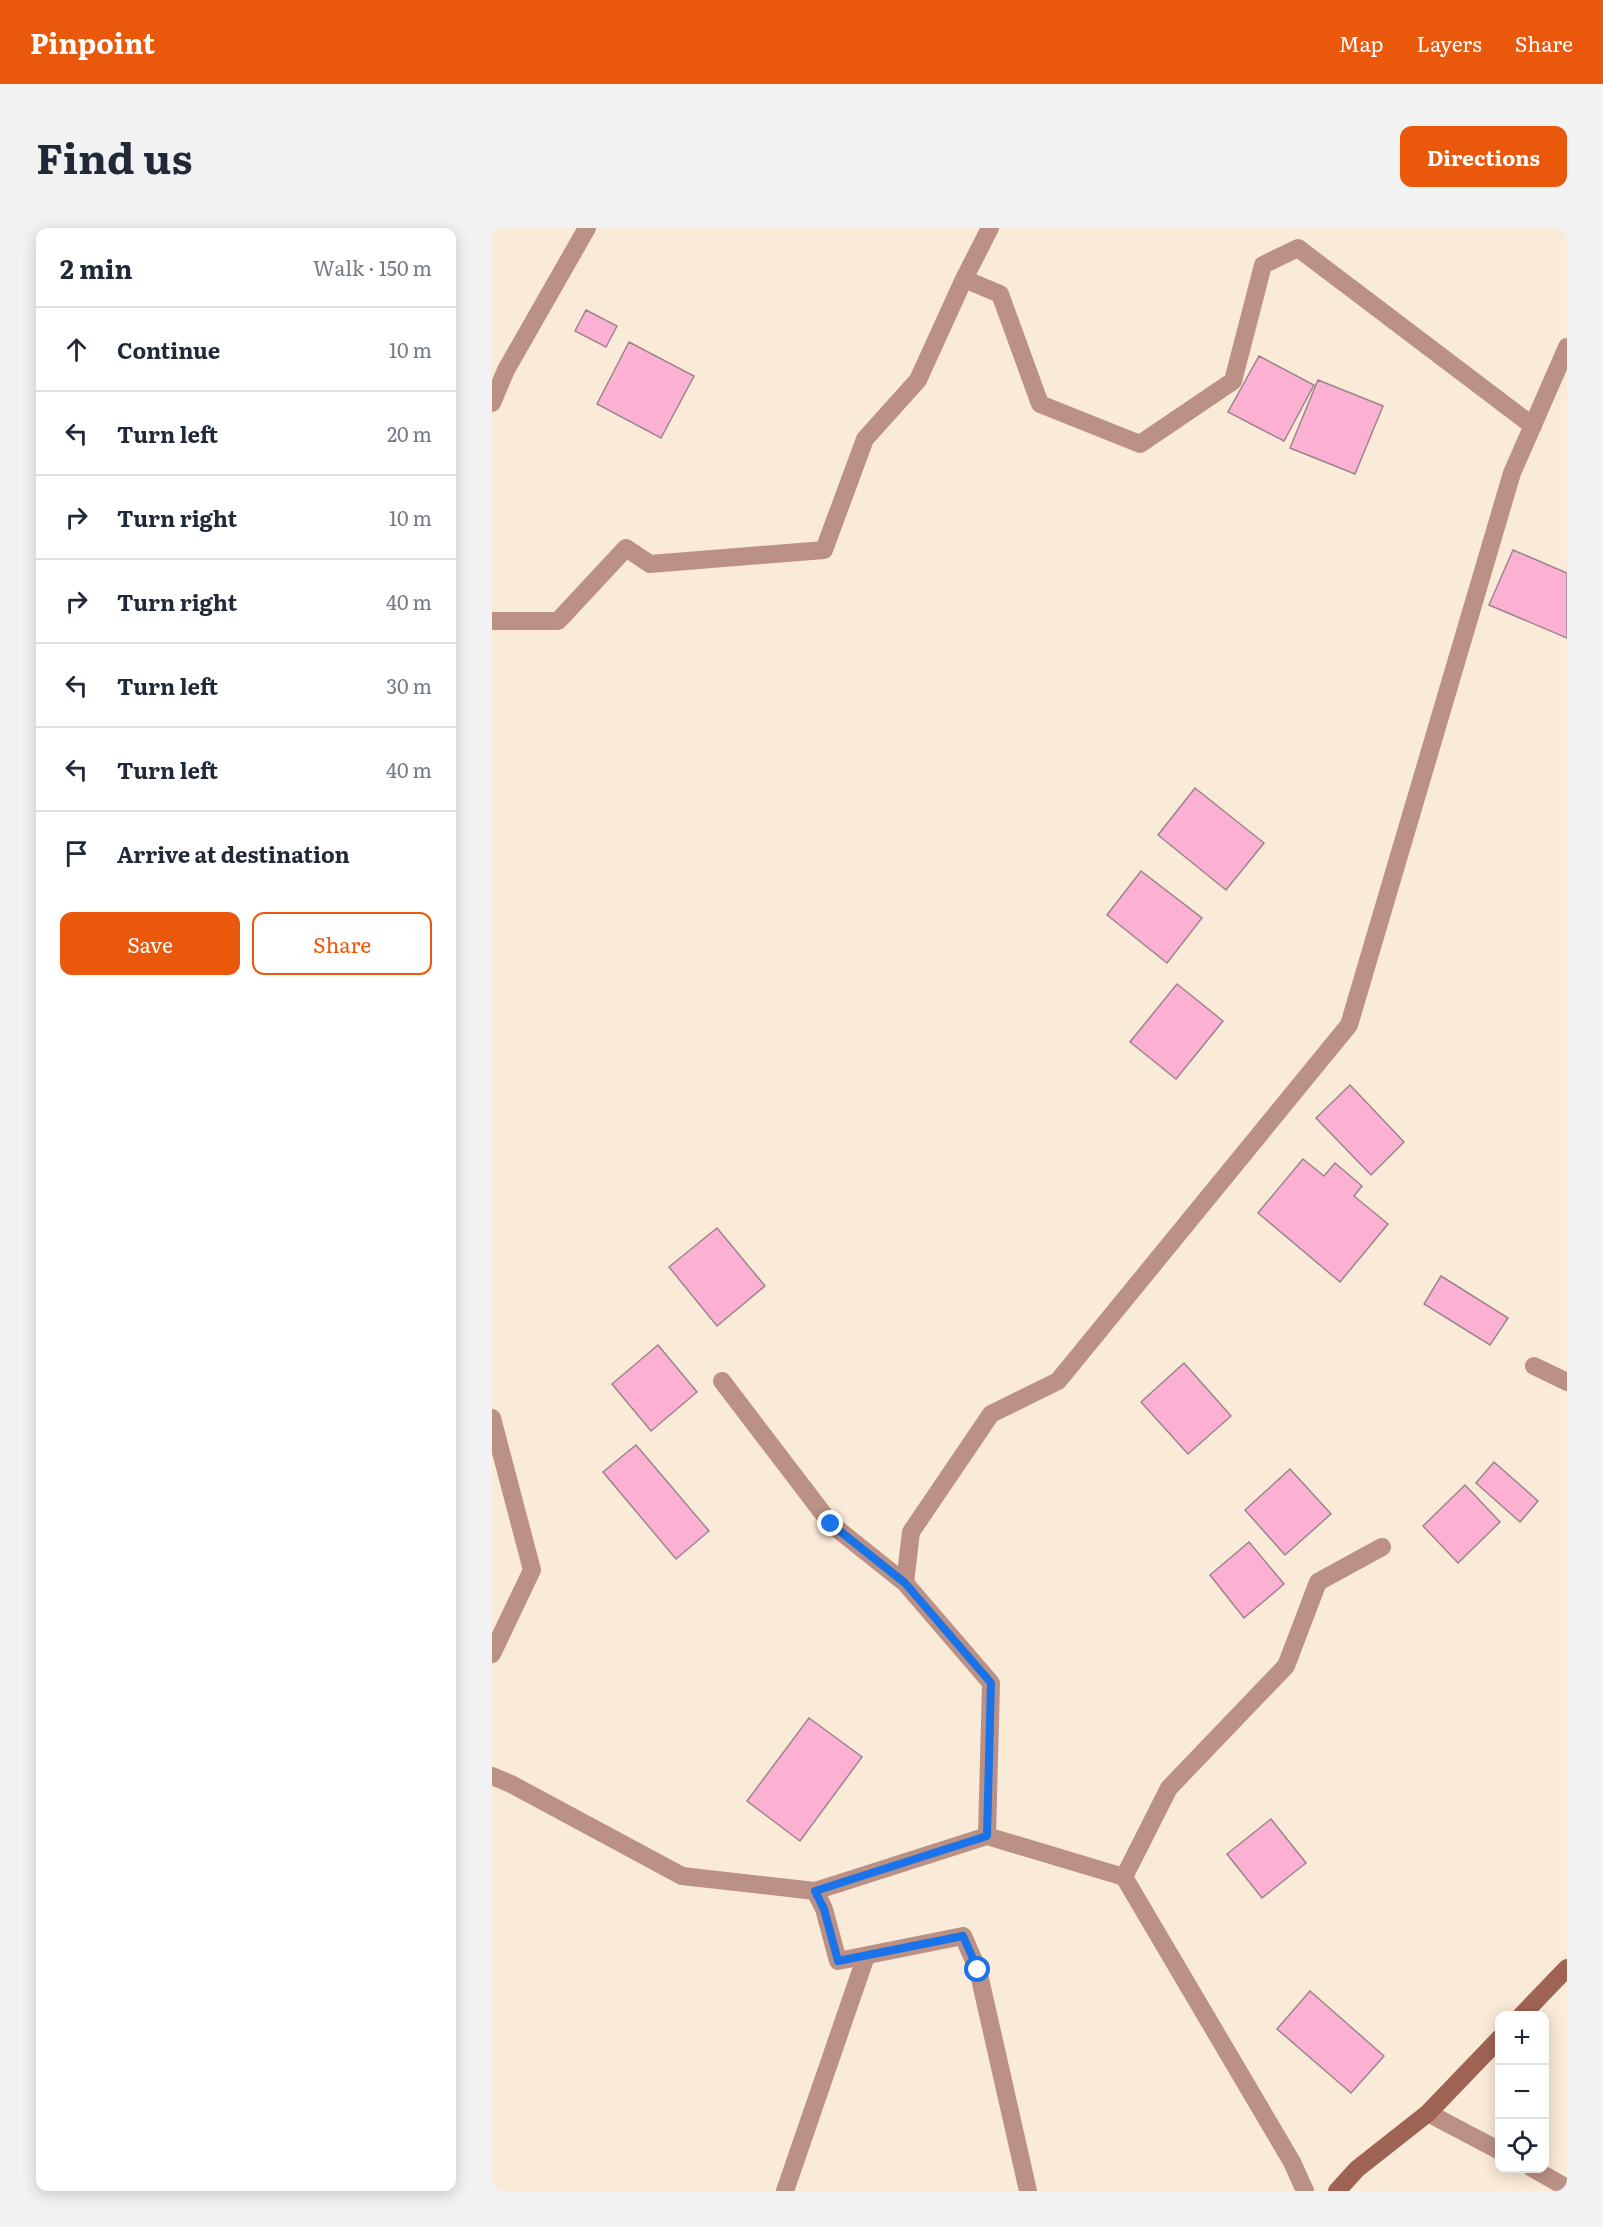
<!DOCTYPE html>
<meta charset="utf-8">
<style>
body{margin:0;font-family:Literata,serif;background:#f2f2f3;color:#1f2937}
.controls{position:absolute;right:18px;bottom:18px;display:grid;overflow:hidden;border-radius:12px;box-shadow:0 3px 15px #0003}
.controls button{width:54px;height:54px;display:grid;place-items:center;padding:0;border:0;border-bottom:2px solid #e0e1e3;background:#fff;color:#1f2937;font:30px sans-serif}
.stop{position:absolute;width:18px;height:18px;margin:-14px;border:4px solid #1a73e8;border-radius:50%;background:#fff}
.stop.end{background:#1a73e8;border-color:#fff;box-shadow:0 2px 6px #0008}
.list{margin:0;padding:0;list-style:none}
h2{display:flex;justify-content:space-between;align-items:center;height:78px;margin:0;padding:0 24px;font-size:26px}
h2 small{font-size:20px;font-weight:400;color:#747a83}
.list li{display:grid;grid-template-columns:39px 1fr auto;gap:18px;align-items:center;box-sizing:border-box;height:84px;padding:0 24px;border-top:2px solid #e0e1e3}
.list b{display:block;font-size:22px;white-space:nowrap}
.list em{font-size:20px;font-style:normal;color:#747a83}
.actions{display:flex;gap:12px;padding:18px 24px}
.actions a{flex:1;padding:14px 0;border:2px solid #ea580c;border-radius:12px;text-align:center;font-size:21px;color:#ea580c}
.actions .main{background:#ea580c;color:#fff}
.icon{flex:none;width:33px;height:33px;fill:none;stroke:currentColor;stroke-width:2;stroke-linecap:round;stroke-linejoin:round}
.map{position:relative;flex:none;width:1075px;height:1963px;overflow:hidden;border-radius:12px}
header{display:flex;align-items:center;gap:36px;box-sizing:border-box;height:84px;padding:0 30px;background:#ea580c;color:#fff}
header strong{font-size:28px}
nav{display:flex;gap:33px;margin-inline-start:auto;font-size:21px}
.intro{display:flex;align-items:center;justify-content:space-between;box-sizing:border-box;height:144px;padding:0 36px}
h1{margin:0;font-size:42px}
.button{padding:15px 27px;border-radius:12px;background:#ea580c;color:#fff;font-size:21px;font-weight:700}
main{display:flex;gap:36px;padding:0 36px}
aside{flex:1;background:#fff;border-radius:12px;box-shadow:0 3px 15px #0003}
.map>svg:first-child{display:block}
.building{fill:#fcb1d2;stroke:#9a858e;stroke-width:1.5}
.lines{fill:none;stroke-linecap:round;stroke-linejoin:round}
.street{stroke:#bb9085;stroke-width:18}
.secondary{stroke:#9f6353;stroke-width:18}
.route{stroke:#1a73e8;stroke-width:8}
</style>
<header>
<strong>Pinpoint</strong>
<nav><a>Map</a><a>Layers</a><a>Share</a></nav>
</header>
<div class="intro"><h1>Find us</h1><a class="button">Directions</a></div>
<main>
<aside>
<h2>2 min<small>Walk · 150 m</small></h2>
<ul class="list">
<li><svg class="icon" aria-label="ahead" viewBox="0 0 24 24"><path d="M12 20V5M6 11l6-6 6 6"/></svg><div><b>Continue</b></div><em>10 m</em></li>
<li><svg class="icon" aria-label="left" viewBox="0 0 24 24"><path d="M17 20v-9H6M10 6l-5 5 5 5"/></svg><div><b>Turn left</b></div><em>20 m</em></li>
<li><svg class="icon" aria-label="right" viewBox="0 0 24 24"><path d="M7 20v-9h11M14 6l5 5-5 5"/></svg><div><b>Turn right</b></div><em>10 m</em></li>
<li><svg class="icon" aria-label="right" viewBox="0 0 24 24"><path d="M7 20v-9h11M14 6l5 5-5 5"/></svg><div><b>Turn right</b></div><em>40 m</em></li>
<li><svg class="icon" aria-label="left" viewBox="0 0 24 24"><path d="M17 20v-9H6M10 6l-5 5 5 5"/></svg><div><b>Turn left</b></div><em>30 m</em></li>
<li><svg class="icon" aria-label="left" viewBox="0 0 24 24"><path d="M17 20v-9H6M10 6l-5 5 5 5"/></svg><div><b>Turn left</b></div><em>40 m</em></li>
<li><svg class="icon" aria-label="arrive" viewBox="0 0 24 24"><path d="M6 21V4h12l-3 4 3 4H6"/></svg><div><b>Arrive at destination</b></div></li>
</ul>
<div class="actions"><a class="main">Save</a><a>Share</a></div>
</aside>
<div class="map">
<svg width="1075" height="1963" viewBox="0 0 1075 1963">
<rect width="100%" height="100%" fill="#faead8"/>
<path class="building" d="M 94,82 L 125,98 L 114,119 L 83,103 Z
M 137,114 L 202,148 L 169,210 L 105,176 Z
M 767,128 L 822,157 L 792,213 L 736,184 Z
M 826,152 L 891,178 L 863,246 L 798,220 Z
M 1021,322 L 1075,345 L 1075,410 L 997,377 Z
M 703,560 L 772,615 L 734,662 L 666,607 Z
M 649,643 L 710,690 L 675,735 L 615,687 Z
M 685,756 L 731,793 L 684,851 L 638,814 Z
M 858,857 L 912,914 L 879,947 L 824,890 Z
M 811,931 L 832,948 L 843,935 L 870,958 L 862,968 L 896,996 L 848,1054 L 766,985 Z
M 225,1000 L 273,1058 L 225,1098 L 177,1039 Z
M 949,1048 L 1016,1090 L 998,1117 L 932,1076 Z
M 166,1117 L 205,1164 L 159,1203 L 120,1156 Z
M 692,1135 L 739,1188 L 696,1226 L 649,1174 Z
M 144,1217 L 217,1303 L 184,1331 L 111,1244 Z
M 1002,1234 L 1046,1273 L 1028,1294 L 984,1255 Z
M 798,1241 L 839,1286 L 793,1327 L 753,1282 Z
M 973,1257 L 1008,1294 L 966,1335 L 931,1298 Z
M 757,1314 L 792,1356 L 752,1390 L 718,1347 Z
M 317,1490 L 370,1529 L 308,1613 L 255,1573 Z
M 779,1591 L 814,1635 L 770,1670 L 735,1626 Z
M 818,1763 L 892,1828 L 859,1865 L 785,1801 Z"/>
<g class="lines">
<path class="street" d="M 472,51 L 498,0
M 0,175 L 14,142 L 95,0
M 0,393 L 66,393 L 134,320 L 158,336 L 332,322 L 373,211 L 426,152 L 472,51 L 508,66 L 548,176 L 648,216 L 741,153 L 771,37 L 806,20 L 1041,198
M 1042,1138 L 1075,1154
M 230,1153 L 339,1296 L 413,1355 L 499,1455 L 495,1608
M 0,1190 L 40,1342 L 0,1426
M 413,1355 L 419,1304 L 499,1186 L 566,1153 L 857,797 L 1020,245 L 1075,119
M 0,1548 L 19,1556 L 190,1648 L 323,1663 L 332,1681 L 346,1733 L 471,1708 L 486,1742 L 536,1963
M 323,1663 L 495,1608 L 632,1649
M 936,1885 L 1008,1923
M 1040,1940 L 1075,1960
M 293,1963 L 374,1728
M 813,1963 L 800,1934 L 632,1649 L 677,1560 L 794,1438 L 826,1354 L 890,1319"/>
<path class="secondary" d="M 1029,1788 L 1075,1740
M 845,1963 L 865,1941 L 936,1885 L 1008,1810"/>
</g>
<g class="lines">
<path class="route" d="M 339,1296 L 413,1355 L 499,1455 L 495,1608 L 323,1663 L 332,1681 L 346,1733 L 471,1708 L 486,1742"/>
</g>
</svg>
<div class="controls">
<button>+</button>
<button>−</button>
<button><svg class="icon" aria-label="locate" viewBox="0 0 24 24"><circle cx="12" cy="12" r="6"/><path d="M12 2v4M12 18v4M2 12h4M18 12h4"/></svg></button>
</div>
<div class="stop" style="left:486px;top:1742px"></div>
<div class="stop end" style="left:339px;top:1296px"></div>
</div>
</main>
